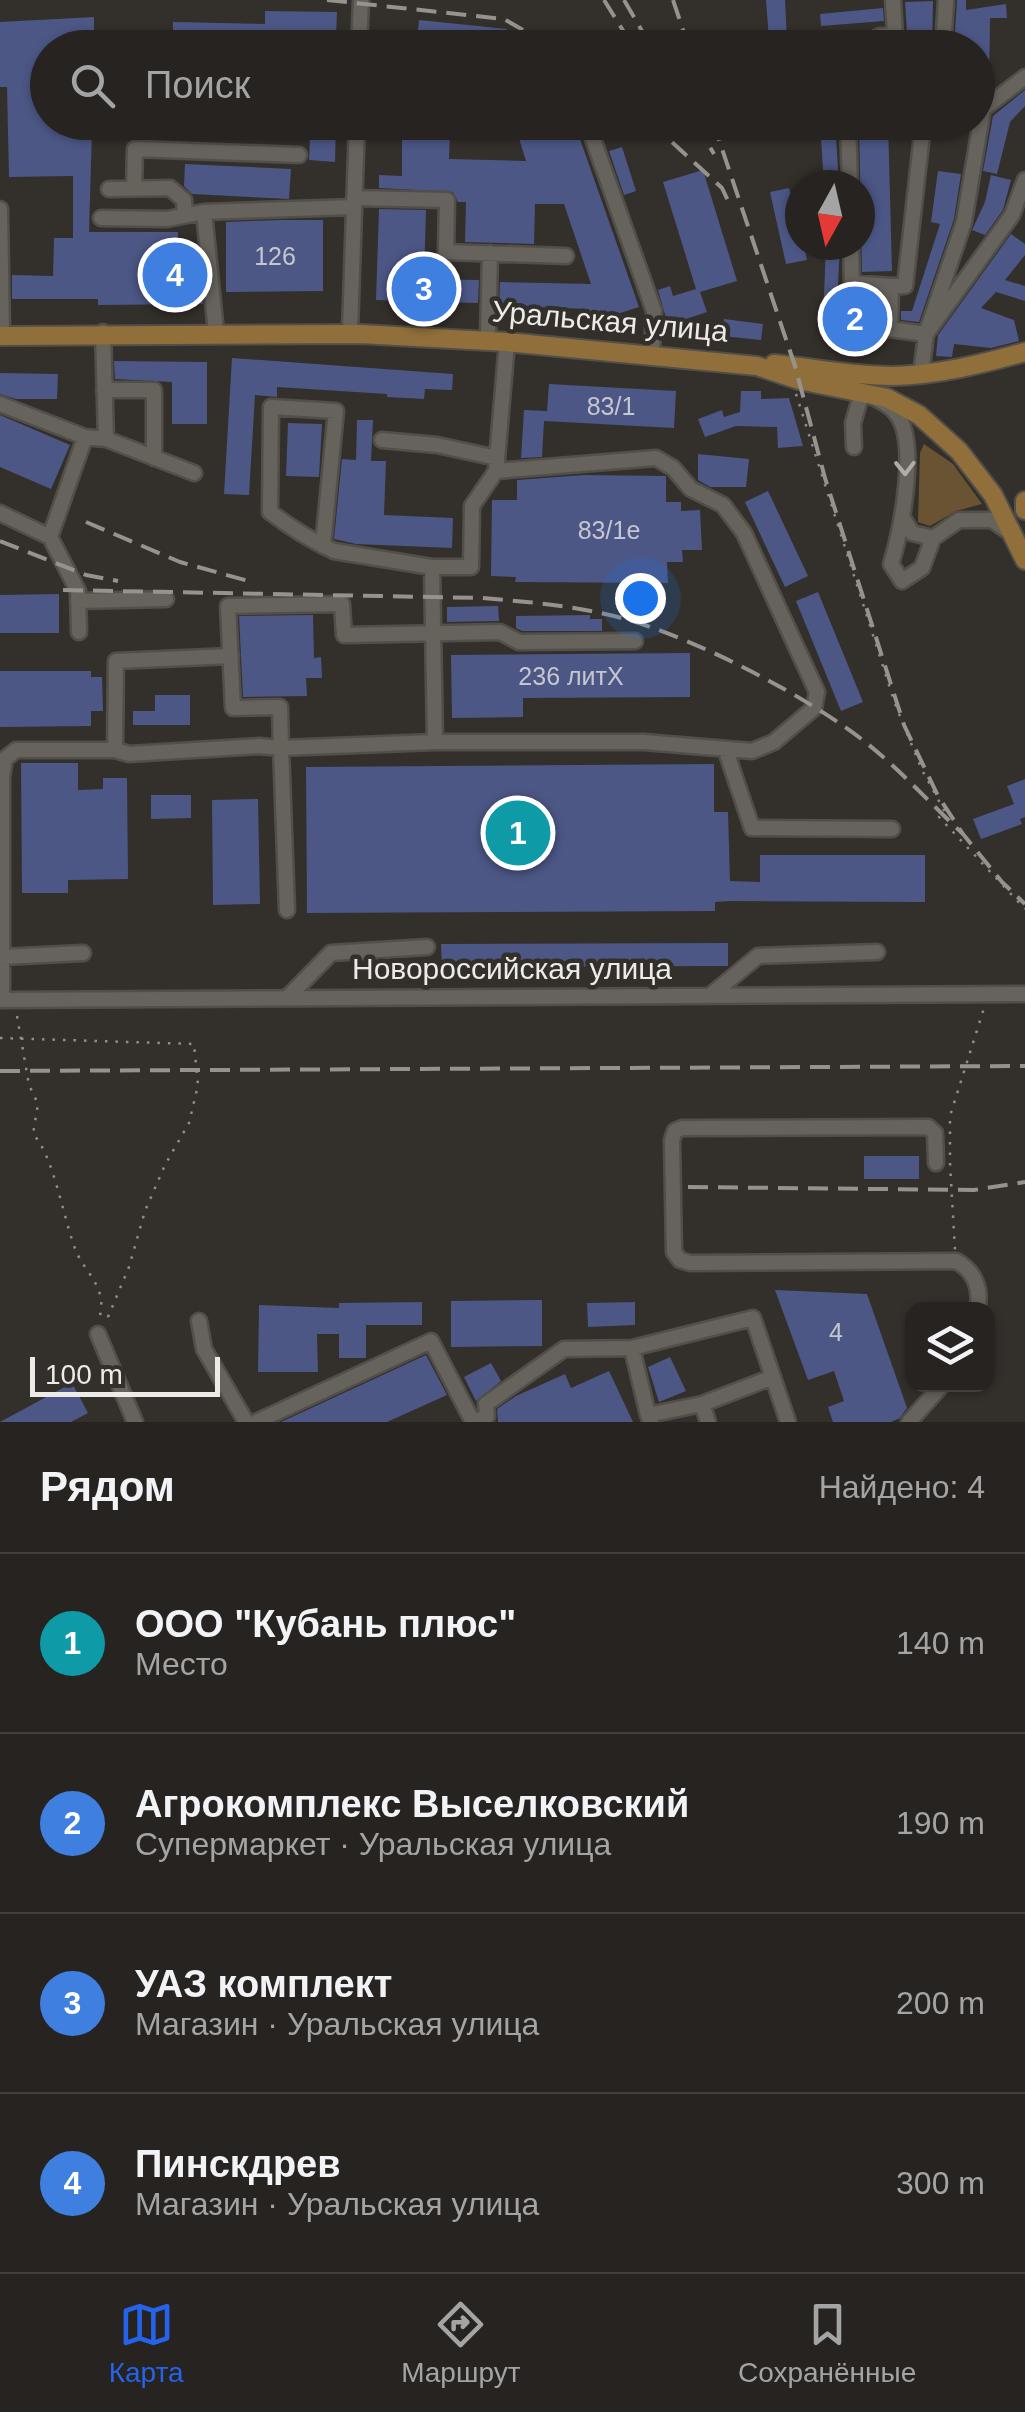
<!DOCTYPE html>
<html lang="ru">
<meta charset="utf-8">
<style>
body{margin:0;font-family:Helvetica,sans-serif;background:#322f2d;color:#f1f3f6}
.controls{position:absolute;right:30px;bottom:30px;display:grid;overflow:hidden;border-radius:20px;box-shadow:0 2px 8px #0004}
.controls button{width:90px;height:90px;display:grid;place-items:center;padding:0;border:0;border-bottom:2px solid #42403e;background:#262320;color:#f1f3f6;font:50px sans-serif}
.compass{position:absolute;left:785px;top:170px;width:90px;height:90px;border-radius:50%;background:#262320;box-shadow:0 2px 8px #0004;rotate:188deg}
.scale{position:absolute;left:30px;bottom:25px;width:190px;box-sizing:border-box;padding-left:10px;border:5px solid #edebe7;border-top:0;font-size:28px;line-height:35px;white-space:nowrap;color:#edebe7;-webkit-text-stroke:8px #332f2a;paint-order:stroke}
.you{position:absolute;left:640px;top:598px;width:35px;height:35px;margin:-25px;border:8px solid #fff;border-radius:50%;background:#1a73e8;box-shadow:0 0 0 15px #1a73e833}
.badge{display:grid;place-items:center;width:65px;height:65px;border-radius:50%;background:#2563eb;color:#fff;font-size:32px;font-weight:700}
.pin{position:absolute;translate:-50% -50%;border:5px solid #fff;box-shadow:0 2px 10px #0006}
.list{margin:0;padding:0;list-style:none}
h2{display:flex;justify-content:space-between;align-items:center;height:130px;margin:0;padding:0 40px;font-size:42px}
h2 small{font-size:32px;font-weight:400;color:#a4a4a5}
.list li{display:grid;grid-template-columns:65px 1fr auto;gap:30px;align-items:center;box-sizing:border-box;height:180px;padding:0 40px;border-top:2px solid #42403e}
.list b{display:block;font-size:38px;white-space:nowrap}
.list p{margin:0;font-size:32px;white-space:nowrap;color:#a4a4a5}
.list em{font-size:32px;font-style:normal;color:#a4a4a5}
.icon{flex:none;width:55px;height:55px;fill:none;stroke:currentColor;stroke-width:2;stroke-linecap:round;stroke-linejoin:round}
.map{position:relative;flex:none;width:1025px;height:1422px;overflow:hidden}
.search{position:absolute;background:#262320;box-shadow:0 2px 8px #0004;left:30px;right:30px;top:30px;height:110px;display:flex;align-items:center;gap:25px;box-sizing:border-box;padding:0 35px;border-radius:55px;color:#a4a4a5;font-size:38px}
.sheet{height:850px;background:#262320}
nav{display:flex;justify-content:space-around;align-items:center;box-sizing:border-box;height:140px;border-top:2px solid #42403e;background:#262320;font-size:28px;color:#a4a4a5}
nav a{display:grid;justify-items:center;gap:5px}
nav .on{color:#2563eb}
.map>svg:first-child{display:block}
.green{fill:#695333}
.building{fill:#4c5785}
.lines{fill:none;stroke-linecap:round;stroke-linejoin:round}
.minor-casing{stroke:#524e49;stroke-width:19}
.major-casing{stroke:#524e49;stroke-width:22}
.path{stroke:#928f8b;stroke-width:2.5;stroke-dasharray:2.5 8;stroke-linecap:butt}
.minor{stroke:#66625c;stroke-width:14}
.major{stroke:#906f3a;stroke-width:18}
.rail{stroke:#96938e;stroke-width:4;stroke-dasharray:20 10;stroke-linecap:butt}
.oneway{stroke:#b0ada8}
.labels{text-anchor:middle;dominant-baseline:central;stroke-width:9;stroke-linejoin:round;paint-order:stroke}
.number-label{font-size:25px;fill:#c5c6ce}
.street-label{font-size:30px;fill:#edebe7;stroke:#332f2a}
</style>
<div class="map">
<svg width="1025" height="1422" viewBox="0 0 1025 1422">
<rect width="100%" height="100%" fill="#332f2a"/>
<path class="green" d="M 924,444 L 953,464 L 982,504 L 956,511 L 930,526 L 918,522 L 920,453 Z"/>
<path class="building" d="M 766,0 L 785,0 L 787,39 L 769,40 Z
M 957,0 L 966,0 L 966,10 L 1006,4 L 1007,18 L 990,18 L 989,91 L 978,91 L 978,48 L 954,48 Z
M 933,1 L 932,48 L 908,48 L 905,2 Z
M 883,8 L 884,21 L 821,26 L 820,14 Z
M 265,11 L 337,12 L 336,39 L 257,38 L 257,48 L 173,48 L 173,22 L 265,24 Z
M 94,17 L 94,34 L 89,34 L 90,48 L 48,48 L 48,122 L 336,122 L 335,162 L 309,160 L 310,137 L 92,131 L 89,232 L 178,232 L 178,268 L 199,268 L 203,304 L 98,305 L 98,299 L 12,299 L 12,275 L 53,276 L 54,238 L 73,238 L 73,176 L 9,177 L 7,87 L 0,87 L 0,22 Z
M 419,20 L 507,29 L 505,48 L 416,48 Z
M 1025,90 L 1025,106 L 1010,122 L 997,174 L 983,171 L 993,116 Z
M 514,122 L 574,122 L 639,307 L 614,315 L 615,318 L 588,317 L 589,309 L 499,306 L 500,282 L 591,284 L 564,204 L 535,204 L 534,244 L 465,242 L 466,202 L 458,202 L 453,192 L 379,188 L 379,175 L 402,176 L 402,133 L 450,132 L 449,159 L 526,161 Z
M 820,122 L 835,122 L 839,185 L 824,185 Z
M 859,122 L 888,122 L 892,271 L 862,272 Z
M 622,147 L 636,191 L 624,195 L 609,151 Z
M 185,164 L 291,169 L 289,199 L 192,194 L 184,186 Z
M 703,170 L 737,281 L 700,292 L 707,312 L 668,325 L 658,290 L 670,286 L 673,296 L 696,289 L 663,182 Z
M 938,171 L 961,174 L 954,219 L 919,322 L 901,320 L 901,311 L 912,311 L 940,224 L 931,222 Z
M 991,175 L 1011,180 L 1003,210 L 985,235 L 972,230 L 985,202 Z
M 789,188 L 800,229 L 800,245 L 804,245 L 807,260 L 786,264 L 770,192 Z
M 379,209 L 426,210 L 424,279 L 479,280 L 478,303 L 376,300 Z
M 279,220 L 323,220 L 323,291 L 226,292 L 226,222 Z
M 1011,234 L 1025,244 L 1025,255 L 1005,280 L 1025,286 L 1025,301 L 996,292 L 981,308 L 1014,320 L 1019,341 L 991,348 L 954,344 L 952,357 L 936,356 L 938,335 Z
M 826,245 L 840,245 L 837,303 L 880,302 L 880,323 L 823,321 Z
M 724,319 L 763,324 L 761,340 L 722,336 Z
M 232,358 L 453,374 L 452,390 L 425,389 L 424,399 L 387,397 L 387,394 L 277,387 L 277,397 L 255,395 L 249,495 L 224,494 Z
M 114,361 L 207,362 L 207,424 L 172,424 L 172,382 L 115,379 Z
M 0,373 L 58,374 L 57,399 L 16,399 L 0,394 Z
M 549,384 L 676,391 L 674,428 L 544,421 L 542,457 L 521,458 L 524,410 L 547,411 Z
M 741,391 L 761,391 L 761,399 L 789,398 L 803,446 L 778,448 L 777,427 L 736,426 L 705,437 L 698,419 L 722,410 L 724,417 L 740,412 Z
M 0,415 L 70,445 L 51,489 L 0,467 Z
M 357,420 L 373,420 L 371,461 L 386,461 L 384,515 L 453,518 L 452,548 L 356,544 L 334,539 L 342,459 L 356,460 Z
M 288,423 L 322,424 L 319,477 L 286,476 Z
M 698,454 L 749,459 L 746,487 L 710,487 L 698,480 Z
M 584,475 L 666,476 L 666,502 L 681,502 L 681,511 L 700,510 L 702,550 L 682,550 L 683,562 L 667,562 L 668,583 L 515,582 L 516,577 L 491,576 L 492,500 L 517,500 L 517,480 Z
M 768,491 L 808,576 L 785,587 L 745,502 Z
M 818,592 L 863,702 L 841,711 L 796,601 Z
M 59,594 L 59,633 L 0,633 L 0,595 Z
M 498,606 L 499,621 L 447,622 L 447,607 Z
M 313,615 L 314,658 L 321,657 L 322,678 L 306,678 L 307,696 L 243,697 L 239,616 Z
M 590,615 L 590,619 L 602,619 L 602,631 L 522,631 L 516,628 L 516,616 Z
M 690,653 L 690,697 L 523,698 L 523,717 L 452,718 L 451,655 Z
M 0,671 L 91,671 L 91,677 L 102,677 L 103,711 L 91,711 L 91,726 L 0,727 Z
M 155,695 L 190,695 L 190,725 L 133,725 L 133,711 L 155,711 Z
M 21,763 L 78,763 L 78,790 L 103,789 L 103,778 L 127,778 L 128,879 L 68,880 L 68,893 L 22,893 Z
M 714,764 L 714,812 L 728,812 L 730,881 L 760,882 L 760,855 L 925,855 L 925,902 L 730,901 L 715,902 L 715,911 L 307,913 L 306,767 Z
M 1025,779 L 1025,817 L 1020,819 L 1022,824 L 981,839 L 973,819 L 1014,804 L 1007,786 Z
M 151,795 L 191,795 L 191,818 L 151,819 Z
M 258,799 L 260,904 L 213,905 L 212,800 Z
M 728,943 L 728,966 L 442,967 L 441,944 Z
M 864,1156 L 919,1156 L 919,1179 L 864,1179 Z
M 775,1290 L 867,1294 L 907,1408 L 900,1418 L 891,1422 L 833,1422 L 828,1407 L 844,1401 L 834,1371 L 808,1380 Z
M 542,1300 L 542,1346 L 451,1347 L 451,1301 Z
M 422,1302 L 422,1325 L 366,1325 L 366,1358 L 339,1358 L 339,1334 L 317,1334 L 318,1372 L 258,1372 L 259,1305 L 339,1308 L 339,1303 Z
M 635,1302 L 635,1325 L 588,1327 L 587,1303 Z
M 426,1355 L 447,1395 L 387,1422 L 281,1422 Z
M 670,1357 L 686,1391 L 659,1402 L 648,1367 Z
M 491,1363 L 501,1381 L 476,1401 L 464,1377 Z
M 609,1371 L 633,1422 L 498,1422 L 497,1409 L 516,1396 L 565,1374 L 571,1388 Z
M 72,1383 L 88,1413 L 71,1422 L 0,1422 Z"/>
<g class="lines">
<g class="minor-casing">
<path id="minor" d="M 893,0 L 895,35
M 359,48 L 361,0
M 857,48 L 880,36 L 895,35 L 896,48
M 943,48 L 946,0
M 587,122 L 654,311 L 652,351
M 848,122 L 850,185
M 949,122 L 922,134 L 905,286 L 891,286 L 890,329 L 926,334 L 964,222 L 983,109 L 1025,77
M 109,189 L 170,188 L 184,200 L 185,215
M 134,189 L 135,149 L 299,155
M 354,198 L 447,200 L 446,252 L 566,256
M 0,209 L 2,333
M 204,212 L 216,332
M 101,218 L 167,219 L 204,212 L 354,207
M 851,245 L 852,283 L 891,286
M 350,331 L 357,122
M 103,332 L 106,439
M 488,337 L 490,253
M 921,374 L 926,334 L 1012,215 L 1025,180
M 104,390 L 154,390 L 154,458
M 0,404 L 85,437
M 382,440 L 437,445 L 497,458
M 854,447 L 853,423 L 862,392 C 873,397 887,402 895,412 C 920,439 901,531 891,564 L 902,581 L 922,568 L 933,538 L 959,520 L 992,520 L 1012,534
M 496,471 L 656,458 L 673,468 L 691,489 L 723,505 L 744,533 L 817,692 L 814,708 L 774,742 L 752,751 L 644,742 L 435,742 L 281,748 L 280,707 L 233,708 L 228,606 L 342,604 L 344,635 L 500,632 L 519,642 L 635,641
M 0,513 L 50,537
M 904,520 L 912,533 L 933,538
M 323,546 L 336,411 L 271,407 L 270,512 C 291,528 310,540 334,551 L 432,567
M 78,601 L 166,599
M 79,632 L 78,591 L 50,537 L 85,437 L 106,439 L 194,473
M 435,742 L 432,567 L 471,567 L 472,506 L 496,471 L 507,342
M 115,750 L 116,661 L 231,656
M 726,751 L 752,828 L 892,829
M 1,957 L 83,953
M 712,994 L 758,956 L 877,952
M 287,998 L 331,953 L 427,947
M 0,1000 L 1025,994
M 2,1000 L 2,777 L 5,759 L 16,750 L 115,750 L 129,754 L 259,746 L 281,748 L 287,910
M 936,1163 L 935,1133 L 928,1127 L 682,1128 L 675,1131 L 672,1140 L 674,1252 L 680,1260 L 690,1263 L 956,1261 C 975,1271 982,1290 977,1310
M 199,1321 L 204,1349 L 246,1422
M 98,1334 L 135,1422
M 632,1348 L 648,1415
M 702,1404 L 773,1377
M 256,1422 L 431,1341 L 473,1422
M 475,1422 L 487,1416 L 486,1404 L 564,1349 L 632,1348 L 753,1318 L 788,1422
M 651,1422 L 648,1415 L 702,1404 L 708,1422
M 909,1422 L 943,1384"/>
</g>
<g class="major-casing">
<path id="major" d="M 0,336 L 360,334 L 507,342 L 757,366 L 799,380 L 887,398 L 919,415 L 959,451 L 993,495 L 1025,560
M 774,364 C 814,368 853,376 893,376 C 938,375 982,364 1025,352
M 1025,501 L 1025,510"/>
</g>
<path class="path" d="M 796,394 L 895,704 L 922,770 L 945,812 L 939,817 L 1025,909
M 17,1016 L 29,1085 L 38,1104 L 33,1134 C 54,1156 63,1218 76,1251 C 83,1268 98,1280 101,1299 C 102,1307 100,1315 99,1323
M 0,1038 L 194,1044 L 198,1085 L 189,1123 L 165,1165 L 145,1211 L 129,1267 L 108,1317 L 110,1325
M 950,1155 L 950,1116 L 984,1008
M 950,1163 L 955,1250"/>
<use href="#minor" class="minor"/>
<use href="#major" class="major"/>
<path class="rail" d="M 327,0 L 504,19 L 554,48
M 604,0 L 634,48
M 624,0 L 652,48
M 673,0 L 689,48
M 650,122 L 722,188 L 731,207
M 695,122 L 714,154
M 713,122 L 795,366 L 825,478 L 904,725 L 938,796 L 963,834 L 1002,882 L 1025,904
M 86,522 L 180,562 L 252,582
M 0,541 L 86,575 L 118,581
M 63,590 L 482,598 C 530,602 579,606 625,619 C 697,639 811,698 869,745 C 902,772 932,805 963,834
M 0,1071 L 1025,1066
M 688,1187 L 974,1190 L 1025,1182"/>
</g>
<defs><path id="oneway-chevron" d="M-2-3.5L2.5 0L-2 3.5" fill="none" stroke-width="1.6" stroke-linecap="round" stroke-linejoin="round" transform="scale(2.5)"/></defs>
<use class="oneway" href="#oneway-chevron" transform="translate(905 468) rotate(89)"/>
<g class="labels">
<g class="number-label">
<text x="275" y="256">126</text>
<text x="611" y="406">83/1</text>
<text x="609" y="530">83/1е</text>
<text x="571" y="676">236 литХ</text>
<text x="836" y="1332">4</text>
</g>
<g class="street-label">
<text transform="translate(610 321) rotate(5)">Уральская улица</text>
<text x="512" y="968">Новороссийская улица</text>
</g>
</g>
</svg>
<div class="controls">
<button><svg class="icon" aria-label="layers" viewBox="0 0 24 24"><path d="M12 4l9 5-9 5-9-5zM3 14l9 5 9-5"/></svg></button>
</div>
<svg class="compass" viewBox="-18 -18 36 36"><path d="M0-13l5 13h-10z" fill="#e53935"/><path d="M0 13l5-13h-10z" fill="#a4a4a5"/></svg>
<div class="scale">100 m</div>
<div class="you"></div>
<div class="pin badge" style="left:518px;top:833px;background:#0f9aa8">1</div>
<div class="pin badge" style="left:855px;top:319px;background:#3f7fe0">2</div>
<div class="pin badge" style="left:424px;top:289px;background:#3f7fe0">3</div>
<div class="pin badge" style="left:175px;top:275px;background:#3f7fe0">4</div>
<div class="search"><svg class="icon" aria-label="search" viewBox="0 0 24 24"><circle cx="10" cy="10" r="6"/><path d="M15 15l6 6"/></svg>Поиск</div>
</div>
<section class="sheet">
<h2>Рядом<small>Найдено: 4</small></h2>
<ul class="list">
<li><span class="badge" style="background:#0f9aa8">1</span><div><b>ООО &quot;Кубань плюс&quot;</b><p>Место</p></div><em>140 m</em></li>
<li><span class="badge" style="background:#3f7fe0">2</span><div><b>Агрокомплекс Выселковский</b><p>Супермаркет · Уральская улица</p></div><em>190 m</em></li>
<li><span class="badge" style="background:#3f7fe0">3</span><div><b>УАЗ комплект</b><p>Магазин · Уральская улица</p></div><em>200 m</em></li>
<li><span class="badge" style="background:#3f7fe0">4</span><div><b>Пинскдрев</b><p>Магазин · Уральская улица</p></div><em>300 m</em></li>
</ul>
</section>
<nav>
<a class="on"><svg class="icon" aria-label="map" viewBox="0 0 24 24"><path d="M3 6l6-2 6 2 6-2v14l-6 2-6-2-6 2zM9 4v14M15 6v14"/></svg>Карта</a>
<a><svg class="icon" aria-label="directions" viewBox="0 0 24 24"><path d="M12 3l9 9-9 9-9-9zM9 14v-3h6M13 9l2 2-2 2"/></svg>Маршрут</a>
<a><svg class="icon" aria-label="saved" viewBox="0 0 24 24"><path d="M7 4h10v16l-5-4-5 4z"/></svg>Сохранённые</a>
</nav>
